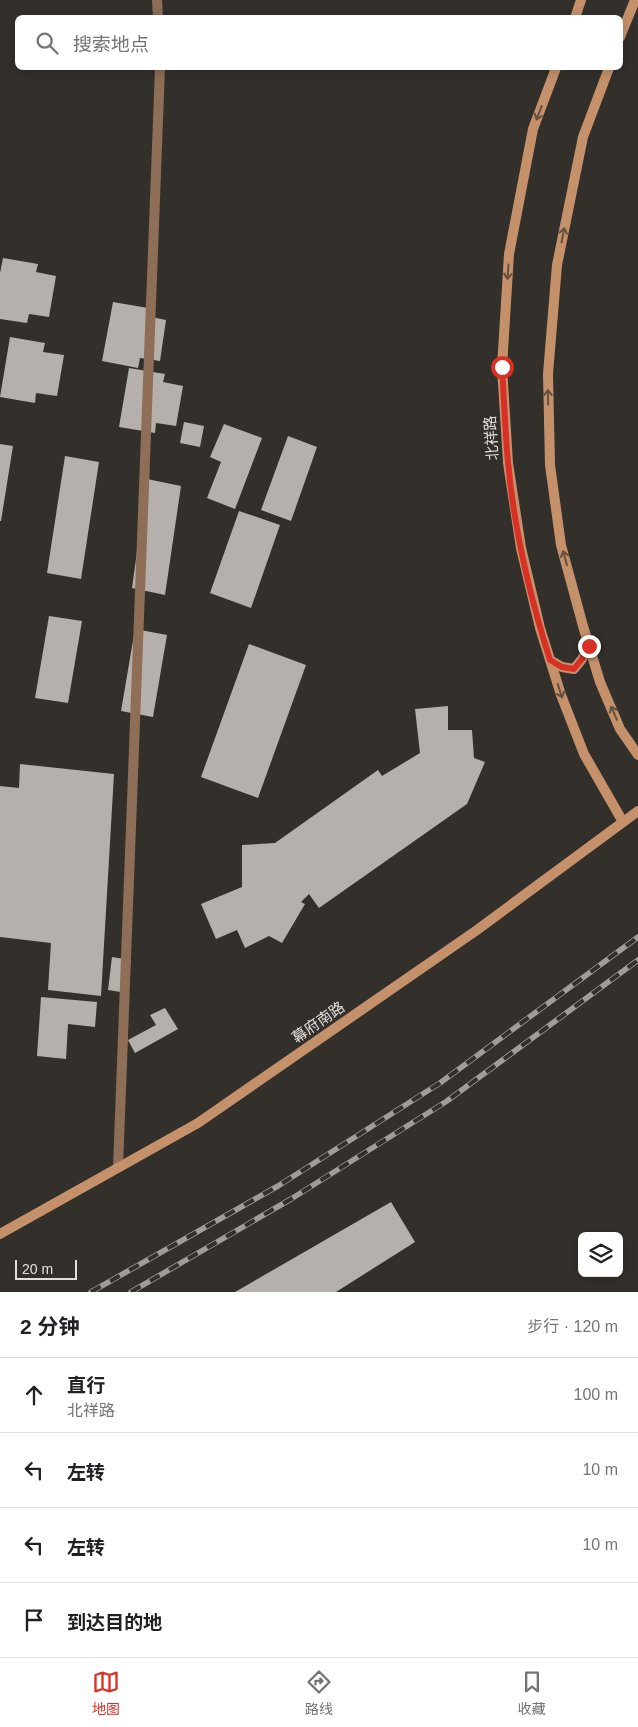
<!DOCTYPE html>
<html lang="zh">
<meta charset="utf-8">
<style>
body{margin:0;font-family:Helvetica,"Noto Sans SC",sans-serif;background:#f2f2f2;color:#202124}
.controls{position:absolute;right:15px;bottom:15px;display:grid;overflow:hidden;border-radius:8px;box-shadow:0 2px 12px #0003}
.controls button{width:45px;height:45px;display:grid;place-items:center;padding:0;border:0;border-bottom:1px solid #e0e0e0;background:#fff;color:#202124;font:25px sans-serif}
.scale{position:absolute;left:15px;bottom:12px;width:62px;box-sizing:border-box;padding-left:5px;border:2px solid #e2dfdd;border-top:0;font-size:14px;line-height:18px;white-space:nowrap;color:#e2dfdd;-webkit-text-stroke:4px #332f2b;paint-order:stroke}
.stop{position:absolute;width:15px;height:15px;margin:-11px;border:4px solid #d93025;border-radius:50%;background:#fff}
.stop.end{background:#d93025;border-color:#fff;box-shadow:0 1px 5px #0008}
.list{margin:0;padding:0;list-style:none}
h2{display:flex;justify-content:space-between;align-items:center;height:65px;margin:0;padding:0 20px;font-size:21px}
h2 small{font-size:16px;font-weight:400;color:#757577}
.list li{display:grid;grid-template-columns:32px 1fr auto;gap:15px;align-items:center;box-sizing:border-box;height:75px;padding:0 20px;border-top:1px solid #e0e0e0}
.list b{display:block;font-size:19px;white-space:nowrap}
.list p{margin:0;font-size:16px;white-space:nowrap;color:#757577}
.list em{font-size:16px;font-style:normal;color:#757577}
.icon{flex:none;width:28px;height:28px;fill:none;stroke:currentColor;stroke-width:2;stroke-linecap:round;stroke-linejoin:round}
.map{position:relative;flex:none;width:638px;height:1292px;overflow:hidden}
.search{position:absolute;background:#fff;box-shadow:0 2px 12px #0003;left:15px;right:15px;top:15px;height:55px;display:flex;align-items:center;gap:12px;box-sizing:border-box;padding:0 18px;border-radius:8px;color:#757577;font-size:19px}
.sheet{height:365px;background:#fff}
nav{display:flex;justify-content:space-around;align-items:center;box-sizing:border-box;height:70px;border-top:1px solid #e0e0e0;background:#fff;font-size:14px;color:#757577}
nav a{display:grid;justify-items:center;gap:2px}
nav .on{color:#d93025}
.map>svg:first-child{display:block}
.building{fill:#b6b0ac}
.lines{fill:none;stroke-linecap:round;stroke-linejoin:round}
.street{stroke:#8e6e57;stroke-width:10}
.secondary{stroke:#c4916b;stroke-width:10}
.rail-casing{stroke:#9f9c99;stroke-width:5.5}
.rail{stroke:#332f2b;stroke-width:4;stroke-dasharray:11;stroke-linecap:butt}
.oneway{stroke:#665141}
.route{stroke:#d93025;stroke-width:6}
.labels{text-anchor:middle;dominant-baseline:central;stroke-width:5;stroke-linejoin:round;paint-order:stroke}
.street-label{font-size:15px;fill:#e2dfdd;stroke:#332f2b}
</style>
<div class="map">
<svg width="638" height="1292" viewBox="0 0 638 1292">
<rect width="100%" height="100%" fill="#332f2b"/>
<path class="building" d="M 3,258 L 38,264 L 36,272 L 56,276 L 49,317 L 29,314 L 27,323 L 0,319 L 0,273 Z
M 113,302 L 148,308 L 146,316 L 166,320 L 160,361 L 140,358 L 138,368 L 102,361 Z
M 10,337 L 45,343 L 43,352 L 64,355 L 57,396 L 36,393 L 35,403 L 0,397 Z
M 129,368 L 165,374 L 163,382 L 183,386 L 176,426 L 156,423 L 155,433 L 119,427 Z
M 184,422 L 204,426 L 200,447 L 180,443 Z
M 224,424 L 262,438 L 235,509 L 207,498 L 221,462 L 210,457 Z
M 288,436 L 317,447 L 291,521 L 261,510 Z
M 0,444 L 13,446 L 1,521 L 0,521 Z
M 65,456 L 99,462 L 81,579 L 47,573 Z
M 147,479 L 181,486 L 165,595 L 132,588 Z
M 239,511 L 280,525 L 251,608 L 210,593 Z
M 49,616 L 82,621 L 68,703 L 35,698 Z
M 135,629 L 167,635 L 153,717 L 121,711 Z
M 249,644 L 306,665 L 258,798 L 201,777 Z
M 448,706 L 448,730 L 472,730 L 474,758 L 485,762 L 467,804 L 319,908 L 309,894 L 301,902 L 305,904 L 282,943 L 269,936 L 245,948 L 237,930 L 216,939 L 201,904 L 242,887 L 242,845 L 275,843 L 378,770 L 382,776 L 420,753 L 415,709 Z
M 20,764 L 114,774 L 101,996 L 48,990 L 51,943 L 0,937 L 0,786 L 19,788 Z
M 112,957 L 131,960 L 127,993 L 108,990 Z
M 41,997 L 97,1002 L 95,1027 L 68,1024 L 66,1059 L 37,1056 Z
M 165,1008 L 178,1029 L 135,1053 L 128,1040 L 156,1025 L 150,1015 Z
M 391,1202 L 415,1242 L 336,1292 L 235,1292 Z"/>
<g class="lines">
<path class="street" d="M 157,0 L 158,18
M 118,1167 L 160,68"/>
<path class="secondary" d="M 575,18 L 581,0
M 620,37 L 635,0
M 556,68 L 533,129 L 509,254 L 502,367 L 508,463 L 521,548 L 540,628 L 561,695 L 584,754 L 623,822
M 609,68 L 583,137 L 557,265 L 548,374 L 550,465 L 561,545 L 583,626 L 600,682 L 620,729 L 638,755
M 550,660 L 562,667 L 574,669 L 582,659 L 589,646
M 0,1234 L 198,1123 L 477,930 L 638,811"/>
<g class="rail-casing">
<path id="rail" d="M 91,1292 L 278,1186 L 440,1083 L 638,937
M 131,1292 L 291,1199 L 447,1101 L 638,960"/>
</g>
<use href="#rail" class="rail"/>
</g>
<defs><path id="oneway-shaft" d="M-6 0H5M1.5-3L5.5 0L1.5 3" fill="none" stroke-width="1.6" stroke-linecap="round" stroke-linejoin="round" transform="scale(1.25)"/></defs>
<g class="oneway">
<use href="#oneway-shaft" transform="translate(539 113) rotate(111)"/>
<use href="#oneway-shaft" transform="translate(563 235) rotate(-79)"/>
<use href="#oneway-shaft" transform="translate(508 272) rotate(94)"/>
<use href="#oneway-shaft" transform="translate(548 397) rotate(-91)"/>
<use href="#oneway-shaft" transform="translate(565 558) rotate(-105)"/>
<use href="#oneway-shaft" transform="translate(560 691) rotate(72)"/>
<use href="#oneway-shaft" transform="translate(614 713) rotate(-113)"/>
</g>
<g class="lines">
<path class="route" d="M 502,367 C 504,398 505,430 508,462 C 514,528 530,597 550,660 L 562,667 L 574,669 L 582,659 L 589,646"/>
</g>
<g class="labels">
<g class="street-label">
<text transform="translate(491 438) rotate(-94)">北祥路</text>
<text transform="translate(318 1022) rotate(-35)">幕府南路</text>
</g>
</g>
</svg>
<div class="controls">
<button><svg class="icon" aria-label="layers" viewBox="0 0 24 24"><path d="M12 4l9 5-9 5-9-5zM3 14l9 5 9-5"/></svg></button>
</div>
<div class="scale">20 m</div>
<div class="stop" style="left:502px;top:367px"></div>
<div class="stop end" style="left:589px;top:646px"></div>
<div class="search"><svg class="icon" aria-label="search" viewBox="0 0 24 24"><circle cx="10" cy="10" r="6"/><path d="M15 15l6 6"/></svg>搜索地点</div>
</div>
<section class="sheet">
<h2>2 分钟<small>步行 · 120 m</small></h2>
<ul class="list">
<li><svg class="icon" aria-label="ahead" viewBox="0 0 24 24"><path d="M12 20V5M6 11l6-6 6 6"/></svg><div><b>直行</b><p>北祥路</p></div><em>100 m</em></li>
<li><svg class="icon" aria-label="left" viewBox="0 0 24 24"><path d="M17 20v-9H6M10 6l-5 5 5 5"/></svg><div><b>左转</b></div><em>10 m</em></li>
<li><svg class="icon" aria-label="left" viewBox="0 0 24 24"><path d="M17 20v-9H6M10 6l-5 5 5 5"/></svg><div><b>左转</b></div><em>10 m</em></li>
<li><svg class="icon" aria-label="arrive" viewBox="0 0 24 24"><path d="M6 21V4h12l-3 4 3 4H6"/></svg><div><b>到达目的地</b></div></li>
</ul>
</section>
<nav>
<a class="on"><svg class="icon" aria-label="map" viewBox="0 0 24 24"><path d="M3 6l6-2 6 2 6-2v14l-6 2-6-2-6 2zM9 4v14M15 6v14"/></svg>地图</a>
<a><svg class="icon" aria-label="directions" viewBox="0 0 24 24"><path d="M12 3l9 9-9 9-9-9zM9 14v-3h6M13 9l2 2-2 2"/></svg>路线</a>
<a><svg class="icon" aria-label="saved" viewBox="0 0 24 24"><path d="M7 4h10v16l-5-4-5 4z"/></svg>收藏</a>
</nav>
